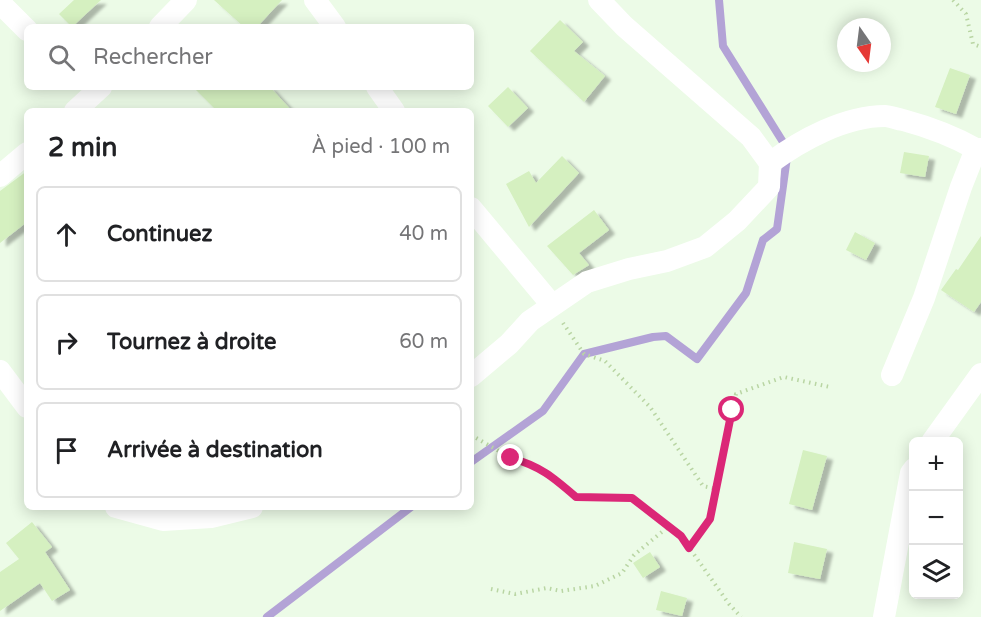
<!DOCTYPE html>
<html lang="fr">
<meta charset="utf-8">
<style>
body{margin:0;font-family:"Varela Round",sans-serif;background:#f2f2f2;color:#202124}
.controls{position:absolute;right:18px;bottom:18px;display:grid;overflow:hidden;border-radius:9px;box-shadow:0 3px 15px #0003}
.controls button{width:54px;height:54px;display:grid;place-items:center;padding:0;border:0;border-bottom:2px solid #e0e0e0;background:#fff;color:#202124;font:30px sans-serif}
.compass{position:absolute;left:837px;top:18px;width:54px;height:54px;border-radius:50%;background:#fff;box-shadow:0 3px 15px #0003;rotate:166deg}
.stop{position:absolute;width:18px;height:18px;margin:-14px;border:4px solid #db2777;border-radius:50%;background:#fff}
.stop.end{background:#db2777;border-color:#fff;box-shadow:0 2px 6px #0008}
.list{margin:0;padding:0;list-style:none}
h2{display:flex;justify-content:space-between;align-items:center;height:78px;margin:0;padding:0 24px;font-size:26px}
h2 small{font-size:20px;font-weight:400;color:#757577}
.list li{display:grid;grid-template-columns:39px 1fr auto;gap:18px;align-items:center;box-sizing:border-box;height:96px;margin:0 12px 12px;padding:0 12px;border:2px solid #e0e0e0;border-radius:9px}
.list b{display:block;font-size:22px;white-space:nowrap}
.list em{font-size:20px;font-style:normal;color:#757577}
.icon{flex:none;width:33px;height:33px;fill:none;stroke:currentColor;stroke-width:2;stroke-linecap:round;stroke-linejoin:round}
.map{position:relative;flex:none;width:981px;height:617px;overflow:hidden}
.search{position:absolute;background:#fff;box-shadow:0 3px 15px #0003;left:24px;top:24px;width:450px;height:66px;display:flex;align-items:center;gap:15px;box-sizing:border-box;padding:0 21px;border-radius:9px;color:#757577;font-size:22px}
.panel{position:absolute;background:#fff;box-shadow:0 3px 15px #0003;left:24px;top:108px;width:450px;height:402px;border-radius:9px}
.map>svg:first-child{display:block}
.lines{fill:none;stroke-linecap:round;stroke-linejoin:round}
.stream{stroke:#b3a3d6;stroke-width:8}
.building{fill:#d5f0c0;filter:url(#shadow)}
.path{stroke:#b9d5a3;stroke-width:4;stroke-dasharray:1.5 4.5;stroke-linecap:butt}
.street{stroke:#fff;stroke-width:22}
.route{stroke:#db2777;stroke-width:8}
</style>
<div class="map">
<svg width="981" height="617" viewBox="0 0 981 617">
<defs>
<filter id="shadow"><feDropShadow dx="6" dy="4" stdDeviation="1.5" flood-color="#0004"/></filter>
</defs>
<rect width="100%" height="100%" fill="#ecfbe7"/>
<g class="lines">
<path class="stream" d="M 471,462 L 543,411 L 584,354 L 653,337 L 666,336 L 697,359 L 746,293 L 763,240 L 777,229 L 788,150 L 723,46 L 719,0
M 267,617 L 411,507"/>
</g>
<path class="building" d="M 74,0 L 101,0 L 72,27 L 59,14 Z
M 214,0 L 282,0 L 257,27 L 244,27 Z
M 560,20 L 583,42 L 574,51 L 605,76 L 584,102 L 530,51 Z
M 950,68 L 970,75 L 956,114 L 935,107 Z
M 193,87 L 270,87 L 292,111 L 217,111 Z
M 508,87 L 528,108 L 508,127 L 488,106 Z
M 904,152 L 929,156 L 925,177 L 900,173 Z
M 562,156 L 579,173 L 529,227 L 506,184 L 529,171 L 536,183 Z
M 27,171 L 27,222 L 0,243 L 0,191 Z
M 594,210 L 609,230 L 579,253 L 589,265 L 573,275 L 547,246 Z
M 855,232 L 875,243 L 866,260 L 846,250 Z
M 981,236 L 981,302 L 974,312 L 941,290 L 956,269 L 958,270 Z
M 803,450 L 827,456 L 812,510 L 789,504 Z
M 32,522 L 52,547 L 45,552 L 70,590 L 52,601 L 40,583 L 0,611 L 0,572 L 19,559 L 6,543 Z
M 794,542 L 827,549 L 820,579 L 788,573 Z
M 650,552 L 660,567 L 643,578 L 633,563 Z
M 661,591 L 687,598 L 682,616 L 656,610 Z"/>
<g class="lines">
<path class="path" d="M 953,0 L 966,14 L 973,44 L 981,47
M 563,323 L 584,354 L 605,361 L 650,407 L 703,486 L 717,489
M 471,435 L 511,458 L 527,463 L 550,474 L 576,497 L 632,498 L 681,536 L 729,604 L 741,617
M 689,548 L 710,519 L 736,394 L 784,377 L 830,387
M 491,589 L 515,594 L 547,588 L 561,591 L 595,586 L 622,573 L 634,555 L 669,526"/>
<path class="street" d="M 315,0 L 335,27
M 0,3 L 27,30
M 160,27 L 186,0
M 377,87 L 394,111
M 75,111 L 101,87
M 770,163 C 801,140 845,116 885,116 C 890,116 897,119 903,120 C 929,127 953,136 976,149
M 0,176 L 27,153
M 471,208 L 552,305
M 0,371 L 27,407
M 892,375 L 924,298 L 961,187 L 976,149 L 981,149
M 471,376 L 509,344 L 530,321 L 587,282 L 629,269 L 667,261 L 705,247 L 737,221 L 769,187 L 770,163 L 751,137 L 624,26 L 599,0
M 932,442 L 981,374
M 116,507 L 163,520 L 211,517 L 252,507
M 884,617 L 911,473 L 914,469"/>
</g>
<g class="lines">
<path class="route" d="M 511,458 C 540,466 553,477 576,497 L 632,498 L 681,536 L 689,548 L 710,519 L 732,410"/>
</g>
</svg>
<div class="controls">
<button>+</button>
<button>−</button>
<button><svg class="icon" aria-label="layers" viewBox="0 0 24 24"><path d="M12 4l9 5-9 5-9-5zM3 14l9 5 9-5"/></svg></button>
</div>
<svg class="compass" viewBox="-18 -18 36 36"><path d="M0-13l5 13h-10z" fill="#e53935"/><path d="M0 13l5-13h-10z" fill="#757577"/></svg>
<div class="stop" style="left:732px;top:410px"></div>
<div class="stop end" style="left:511px;top:458px"></div>
<div class="search"><svg class="icon" aria-label="search" viewBox="0 0 24 24"><circle cx="10" cy="10" r="6"/><path d="M15 15l6 6"/></svg>Rechercher</div>
<section class="panel">
<h2>2 min<small>À pied · 100 m</small></h2>
<ul class="list">
<li><svg class="icon" aria-label="ahead" viewBox="0 0 24 24"><path d="M12 20V5M6 11l6-6 6 6"/></svg><div><b>Continuez</b></div><em>40 m</em></li>
<li><svg class="icon" aria-label="right" viewBox="0 0 24 24"><path d="M7 20v-9h11M14 6l5 5-5 5"/></svg><div><b>Tournez à droite</b></div><em>60 m</em></li>
<li><svg class="icon" aria-label="arrive" viewBox="0 0 24 24"><path d="M6 21V4h12l-3 4 3 4H6"/></svg><div><b>Arrivée à destination</b></div></li>
</ul>
</section>
</div>
